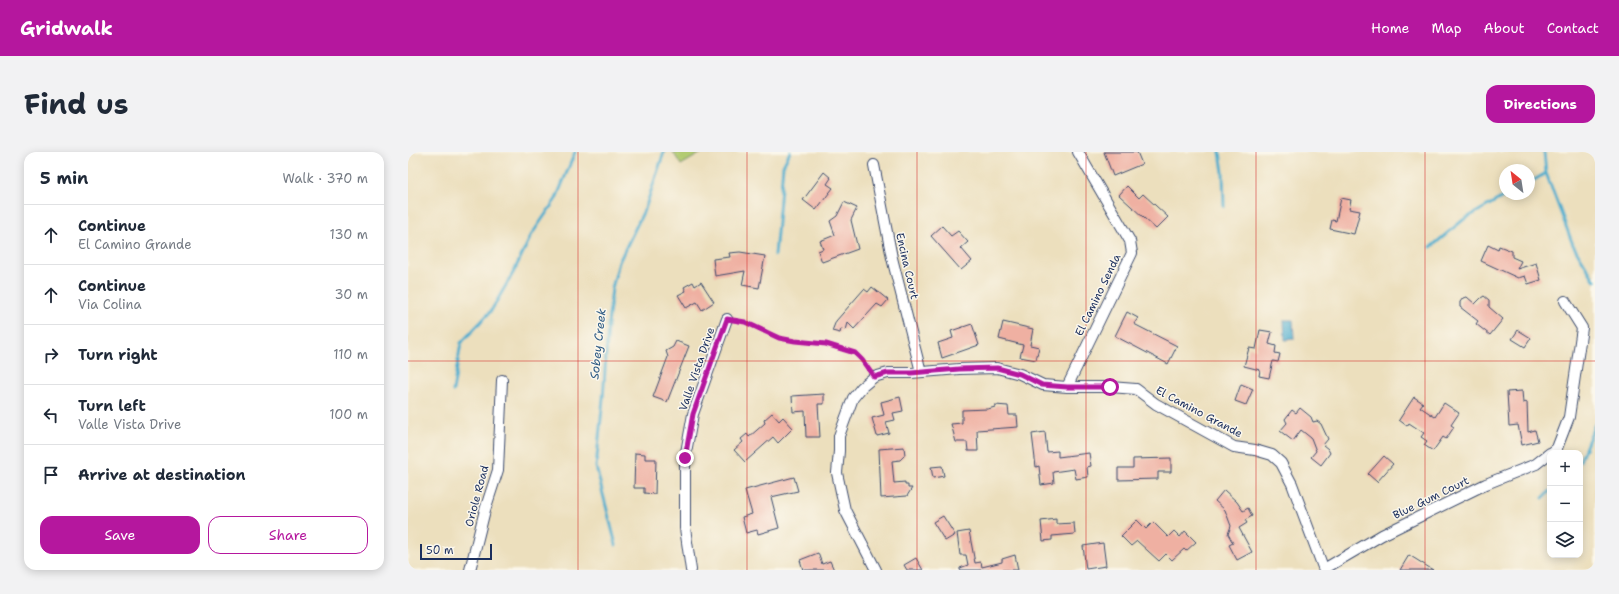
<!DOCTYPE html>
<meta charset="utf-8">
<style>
body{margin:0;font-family:"Shantell Sans",sans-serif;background:#f2f2f3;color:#1f2937}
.controls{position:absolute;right:12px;bottom:12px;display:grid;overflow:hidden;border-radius:8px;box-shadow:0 2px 10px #0003}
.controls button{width:36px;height:36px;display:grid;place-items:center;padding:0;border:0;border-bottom:1px solid #e0e1e3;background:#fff;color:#1f2937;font:20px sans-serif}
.compass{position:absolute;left:1091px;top:12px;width:36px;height:36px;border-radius:50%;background:#fff;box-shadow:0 2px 10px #0003;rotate:330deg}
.scale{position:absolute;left:12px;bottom:10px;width:72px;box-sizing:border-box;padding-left:4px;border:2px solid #1b2f5e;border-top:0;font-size:11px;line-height:14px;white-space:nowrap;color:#1b2f5e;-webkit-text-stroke:3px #fbf7ec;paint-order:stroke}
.stop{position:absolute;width:12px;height:12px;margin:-9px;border:3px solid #b5179e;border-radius:50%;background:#fff}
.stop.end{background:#b5179e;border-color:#fff;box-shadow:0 1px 4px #0008}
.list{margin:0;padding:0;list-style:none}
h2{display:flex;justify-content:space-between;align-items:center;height:52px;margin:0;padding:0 16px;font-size:17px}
h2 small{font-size:13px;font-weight:400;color:#747a83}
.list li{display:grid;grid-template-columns:26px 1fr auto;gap:12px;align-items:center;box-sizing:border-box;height:60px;padding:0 16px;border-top:1px solid #e0e1e3}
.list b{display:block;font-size:15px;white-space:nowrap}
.list p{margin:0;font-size:13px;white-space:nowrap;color:#747a83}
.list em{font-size:13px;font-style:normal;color:#747a83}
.actions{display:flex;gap:8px;padding:12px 16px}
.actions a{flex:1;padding:9px 0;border:1px solid #b5179e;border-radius:12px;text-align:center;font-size:14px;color:#b5179e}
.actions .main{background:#b5179e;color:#fff}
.icon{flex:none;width:22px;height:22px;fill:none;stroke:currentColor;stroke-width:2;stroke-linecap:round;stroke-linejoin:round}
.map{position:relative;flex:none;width:1187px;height:418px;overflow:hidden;border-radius:12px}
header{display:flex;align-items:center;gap:24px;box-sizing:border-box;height:56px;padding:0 20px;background:#b5179e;color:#fff}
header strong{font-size:19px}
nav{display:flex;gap:22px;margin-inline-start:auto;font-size:14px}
.intro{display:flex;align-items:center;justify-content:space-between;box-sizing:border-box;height:96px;padding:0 24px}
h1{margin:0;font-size:28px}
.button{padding:10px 18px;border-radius:12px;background:#b5179e;color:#fff;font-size:14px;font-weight:700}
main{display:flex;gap:24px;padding:0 24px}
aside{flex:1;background:#fff;border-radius:12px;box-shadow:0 2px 10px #0003}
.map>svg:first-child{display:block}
.green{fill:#b2cb71;stroke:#667d68}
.water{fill:#50adce;stroke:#366e96}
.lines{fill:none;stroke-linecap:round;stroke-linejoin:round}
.stream{stroke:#50adce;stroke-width:3}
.building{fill:#efb0a2}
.street-casing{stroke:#3a496c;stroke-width:12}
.path{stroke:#3a496c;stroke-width:1.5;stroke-dasharray:3 3;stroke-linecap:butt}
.street{stroke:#fff;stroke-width:10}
.route{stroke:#b5179e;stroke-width:5}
.grid{fill:none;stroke:#d62828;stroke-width:1;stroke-opacity:0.55}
.labels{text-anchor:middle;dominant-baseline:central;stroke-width:3;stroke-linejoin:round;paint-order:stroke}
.street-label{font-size:11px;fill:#1b2f5e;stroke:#fbf7ec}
.water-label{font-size:12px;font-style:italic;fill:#2e5b85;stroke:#fbf7ec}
</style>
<header>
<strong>Gridwalk</strong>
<nav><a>Home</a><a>Map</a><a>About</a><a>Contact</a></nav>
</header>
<div class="intro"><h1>Find us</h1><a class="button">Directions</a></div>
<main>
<aside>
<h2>5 min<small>Walk · 370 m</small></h2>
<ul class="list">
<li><svg class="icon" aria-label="ahead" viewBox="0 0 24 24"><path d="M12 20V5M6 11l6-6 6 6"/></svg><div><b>Continue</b><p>El Camino Grande</p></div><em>130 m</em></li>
<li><svg class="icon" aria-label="ahead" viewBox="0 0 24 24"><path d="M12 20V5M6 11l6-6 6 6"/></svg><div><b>Continue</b><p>Via Colina</p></div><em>30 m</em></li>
<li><svg class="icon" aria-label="right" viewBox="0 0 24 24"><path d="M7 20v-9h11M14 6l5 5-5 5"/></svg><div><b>Turn right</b></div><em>110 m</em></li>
<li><svg class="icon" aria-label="left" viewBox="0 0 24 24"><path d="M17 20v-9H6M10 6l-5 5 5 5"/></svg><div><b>Turn left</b><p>Valle Vista Drive</p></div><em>100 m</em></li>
<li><svg class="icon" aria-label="arrive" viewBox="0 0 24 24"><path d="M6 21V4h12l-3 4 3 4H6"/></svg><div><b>Arrive at destination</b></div></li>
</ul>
<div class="actions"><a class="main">Save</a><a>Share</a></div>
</aside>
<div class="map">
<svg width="1187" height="418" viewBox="0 0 1187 418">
<rect width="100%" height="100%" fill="#fbf7ec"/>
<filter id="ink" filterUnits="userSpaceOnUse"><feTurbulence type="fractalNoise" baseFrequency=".025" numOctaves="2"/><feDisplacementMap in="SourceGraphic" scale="8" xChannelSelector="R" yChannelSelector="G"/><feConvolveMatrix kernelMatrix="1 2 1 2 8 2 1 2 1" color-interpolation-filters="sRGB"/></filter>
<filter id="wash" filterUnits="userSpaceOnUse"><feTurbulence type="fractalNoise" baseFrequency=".012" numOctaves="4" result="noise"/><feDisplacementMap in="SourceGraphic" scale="16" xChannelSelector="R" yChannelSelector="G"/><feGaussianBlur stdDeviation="0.9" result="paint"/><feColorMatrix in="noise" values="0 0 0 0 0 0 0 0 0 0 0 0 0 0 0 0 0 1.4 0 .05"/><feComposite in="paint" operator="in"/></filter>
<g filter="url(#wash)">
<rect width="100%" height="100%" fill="#ecdfbd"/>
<path class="green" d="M 265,0 L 295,0 L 273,13 Z"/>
<path class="water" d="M 876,168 L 885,168 L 886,187 L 877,188 Z"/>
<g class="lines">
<path class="stream" d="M 812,0 L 815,20 L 816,55
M 1136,0 L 1138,21 L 1165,93 L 1187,129
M 1121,31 L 1138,21
M 1023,95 L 1055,68 L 1100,42
M 367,103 L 375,14 L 382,0
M 45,239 L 53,191 L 83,159 L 105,121 L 124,82 L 148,47 L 167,0
M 1172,309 L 1187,272
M 1135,346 L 1142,339
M 208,393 L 188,315 L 195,247 L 200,173 L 204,136 L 211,110 L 238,54 L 256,0"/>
</g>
<g id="blocks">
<path class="building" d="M 696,0 L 729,0 L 734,12 L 705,24 Z
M 416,20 L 423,26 L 419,32 L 425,36 L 408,58 L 395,48 Z
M 719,34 L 731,46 L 735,42 L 760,65 L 748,77 L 711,43 Z
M 933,46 L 943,48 L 941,57 L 952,59 L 946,82 L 922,77 L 924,68 L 928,69 Z
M 436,50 L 449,56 L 443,68 L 450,97 L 414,110 L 410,99 L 415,97 L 412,89 L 427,83 L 422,69 L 429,64 Z
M 534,74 L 543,84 L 550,79 L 560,90 L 553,96 L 564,109 L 553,118 L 523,84 Z
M 1080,93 L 1090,98 L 1091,94 L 1104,99 L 1104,105 L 1113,109 L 1109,117 L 1128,111 L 1133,128 L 1120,132 L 1117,124 L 1110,126 L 1073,109 Z
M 332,100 L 357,104 L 351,136 L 334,133 L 337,119 L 307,124 L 305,107 L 322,105 L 321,101 Z
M 285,130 L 287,134 L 293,130 L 306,150 L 294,158 L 289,150 L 278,156 L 270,143 L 278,139 L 276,135 Z
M 464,135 L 480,148 L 474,155 L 469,152 L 446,177 L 440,171 L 438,178 L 433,177 L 432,181 L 424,179 L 428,169 L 456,137 L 460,140 Z
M 1076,144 L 1081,148 L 1081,155 L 1095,167 L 1082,183 L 1068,172 L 1070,169 L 1052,155 L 1052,150 L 1055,146 L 1059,145 L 1067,152 L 1073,146 Z
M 719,160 L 730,166 L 726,172 L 769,194 L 760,212 L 707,184 Z
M 595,170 L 625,177 L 622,193 L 631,195 L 628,208 L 612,205 L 615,193 L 591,187 Z
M 564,172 L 571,193 L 534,206 L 530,191 L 545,186 L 543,179 Z
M 852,178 L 864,180 L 861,192 L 868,194 L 867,201 L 872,202 L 870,210 L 865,209 L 861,226 L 851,224 L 852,218 L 836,214 L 841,196 L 848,197 Z
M 1110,178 L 1123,186 L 1117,195 L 1104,187 Z
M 268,189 L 281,194 L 259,250 L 245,245 L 260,205 L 258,199 L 265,195 Z
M 833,232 L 845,237 L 838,253 L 827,249 Z
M 1114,239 L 1115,251 L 1119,250 L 1120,280 L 1127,278 L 1130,289 L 1114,293 L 1110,273 L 1101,274 L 1099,240 Z
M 416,242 L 416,252 L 410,252 L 412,285 L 398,285 L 397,259 L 385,260 L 384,244 Z
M 492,245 L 495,259 L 485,261 L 487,268 L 478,270 L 481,281 L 469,284 L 464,266 L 476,263 L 473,250 Z
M 1006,245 L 1015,251 L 1012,255 L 1027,265 L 1036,251 L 1051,261 L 1043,273 L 1046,275 L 1038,287 L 1035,285 L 1025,299 L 1016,293 L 1019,289 L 1013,285 L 1016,281 L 1001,271 L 999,274 L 991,268 Z
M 587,253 L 600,254 L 601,263 L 609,263 L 610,275 L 569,278 L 570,299 L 560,299 L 559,290 L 548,290 L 543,272 L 554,271 L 554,258 L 580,257 L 587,255 Z
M 892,256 L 903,265 L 905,270 L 909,269 L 913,272 L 920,287 L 915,293 L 920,297 L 922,301 L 913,313 L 903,305 L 908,299 L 903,286 L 893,278 L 885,289 L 872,279 L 879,271 L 877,267 L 884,258 L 888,261 Z
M 364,261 L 371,269 L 375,265 L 385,276 L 370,291 L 365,285 L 337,310 L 326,298 L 335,290 L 333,287 L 339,282 L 341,285 L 357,271 L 356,268 Z
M 637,280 L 639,300 L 650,299 L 650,305 L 681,301 L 683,314 L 679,315 L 680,325 L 668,327 L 666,317 L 645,320 L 646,331 L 633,333 L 631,314 L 628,315 L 624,282 Z
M 496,295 L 497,303 L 492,308 L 484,309 L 486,331 L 497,330 L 497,333 L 500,333 L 500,336 L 504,336 L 499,344 L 473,346 L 471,297 Z
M 227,301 L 237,302 L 237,307 L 248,307 L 247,342 L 236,341 L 236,336 L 226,336 Z
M 976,304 L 985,312 L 969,330 L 960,322 Z
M 763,306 L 763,320 L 750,320 L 750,327 L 710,328 L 710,316 L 725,316 L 725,307 Z
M 534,314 L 536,324 L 525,326 L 523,315 Z
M 386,325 L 390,339 L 363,345 L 371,376 L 350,382 L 349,378 L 338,381 L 334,365 L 344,362 L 337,338 Z
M 816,338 L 829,350 L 835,359 L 840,356 L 844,364 L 837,368 L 839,371 L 831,376 L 844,400 L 829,408 L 821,393 L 825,391 L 820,382 L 823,374 L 817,358 L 807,349 Z
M 535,364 L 547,383 L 537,389 L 525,370 Z
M 648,367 L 648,372 L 666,371 L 667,382 L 644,384 L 644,388 L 635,389 L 633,369 Z
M 729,368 L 738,377 L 745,370 L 760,385 L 766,379 L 772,385 L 777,379 L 788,390 L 778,399 L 776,397 L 764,408 L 758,402 L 751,409 L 729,389 L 723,394 L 713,384 Z
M 561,379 L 567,411 L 573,410 L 574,415 L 594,410 L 594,407 L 607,403 L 610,418 L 552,418 L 552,416 L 560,413 L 558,403 L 552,403 L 549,381 Z
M 695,391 L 698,414 L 678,417 L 675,394 Z
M 410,401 L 414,412 L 422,409 L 426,418 L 395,418 L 392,408 Z
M 1001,403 L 1025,418 L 992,418 Z
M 508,406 L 515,418 L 499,418 L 496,413 Z"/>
</g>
</g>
<g filter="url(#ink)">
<use href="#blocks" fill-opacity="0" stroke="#3a496c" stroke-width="1"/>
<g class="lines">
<g class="street-casing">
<path id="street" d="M 466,13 L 484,106 L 513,220
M 659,235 L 724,101 L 722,89 L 670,0
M 1143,301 L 1149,296 L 1161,265 L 1174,176 L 1157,149
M 916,417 L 974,383 L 1078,332 L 1128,312 L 1142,301
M 62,418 L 77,358 L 90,318 L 94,228
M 283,418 L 277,376 L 277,306 L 285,262 L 319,167
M 468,418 L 437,358 L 429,321 L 431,299 L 431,284 L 445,246 L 454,235 L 466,225 L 480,221 L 503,221 L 551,217 L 589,216 L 612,222 L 635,233 L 659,235 L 702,235 L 728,237 L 748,252 L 826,295 L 847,298 L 864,303 L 873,311 L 884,332 L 916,418"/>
</g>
<path class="path" d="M 328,168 L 337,170 L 371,186 L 387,189 L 418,192 L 447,201 L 461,217"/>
<use href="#street" class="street"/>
</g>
</g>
<g class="lines" filter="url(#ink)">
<path class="route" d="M 277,306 L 285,262 L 319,167 L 337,170 L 371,186 L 387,189 L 418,192 L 447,201 L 454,208 L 466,225 L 480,221 L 503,221 L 551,217 L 589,216 L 612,222 L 634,233 L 659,235 L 702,235"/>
</g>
<path class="grid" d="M 170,0 L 170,418M 339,0 L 339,418M 509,0 L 509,418M 678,0 L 678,418M 848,0 L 848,418M 1017,0 L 1017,418M 0,209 L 1187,209"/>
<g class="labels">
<g class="street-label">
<text transform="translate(499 114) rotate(77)">Encina Court</text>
<text transform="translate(690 143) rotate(-64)">El Camino Senda</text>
<text transform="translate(289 217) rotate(-71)">Valle Vista Drive</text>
<text transform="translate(791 260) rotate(28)">El Camino Grande</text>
<text transform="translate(69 344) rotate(-75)">Oriole Road</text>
<text transform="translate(1023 346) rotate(-26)">Blue Gum Court</text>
</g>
<g class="water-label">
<text transform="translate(190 192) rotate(-84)">Sobey Creek</text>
</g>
</g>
</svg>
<div class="controls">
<button>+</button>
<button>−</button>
<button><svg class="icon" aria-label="layers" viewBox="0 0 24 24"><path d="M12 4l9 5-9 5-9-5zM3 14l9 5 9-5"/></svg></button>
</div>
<svg class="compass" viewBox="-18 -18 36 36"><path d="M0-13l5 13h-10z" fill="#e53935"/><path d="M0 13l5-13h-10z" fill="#747a83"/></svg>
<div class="scale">50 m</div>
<div class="stop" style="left:702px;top:235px"></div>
<div class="stop end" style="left:277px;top:306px"></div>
</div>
</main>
